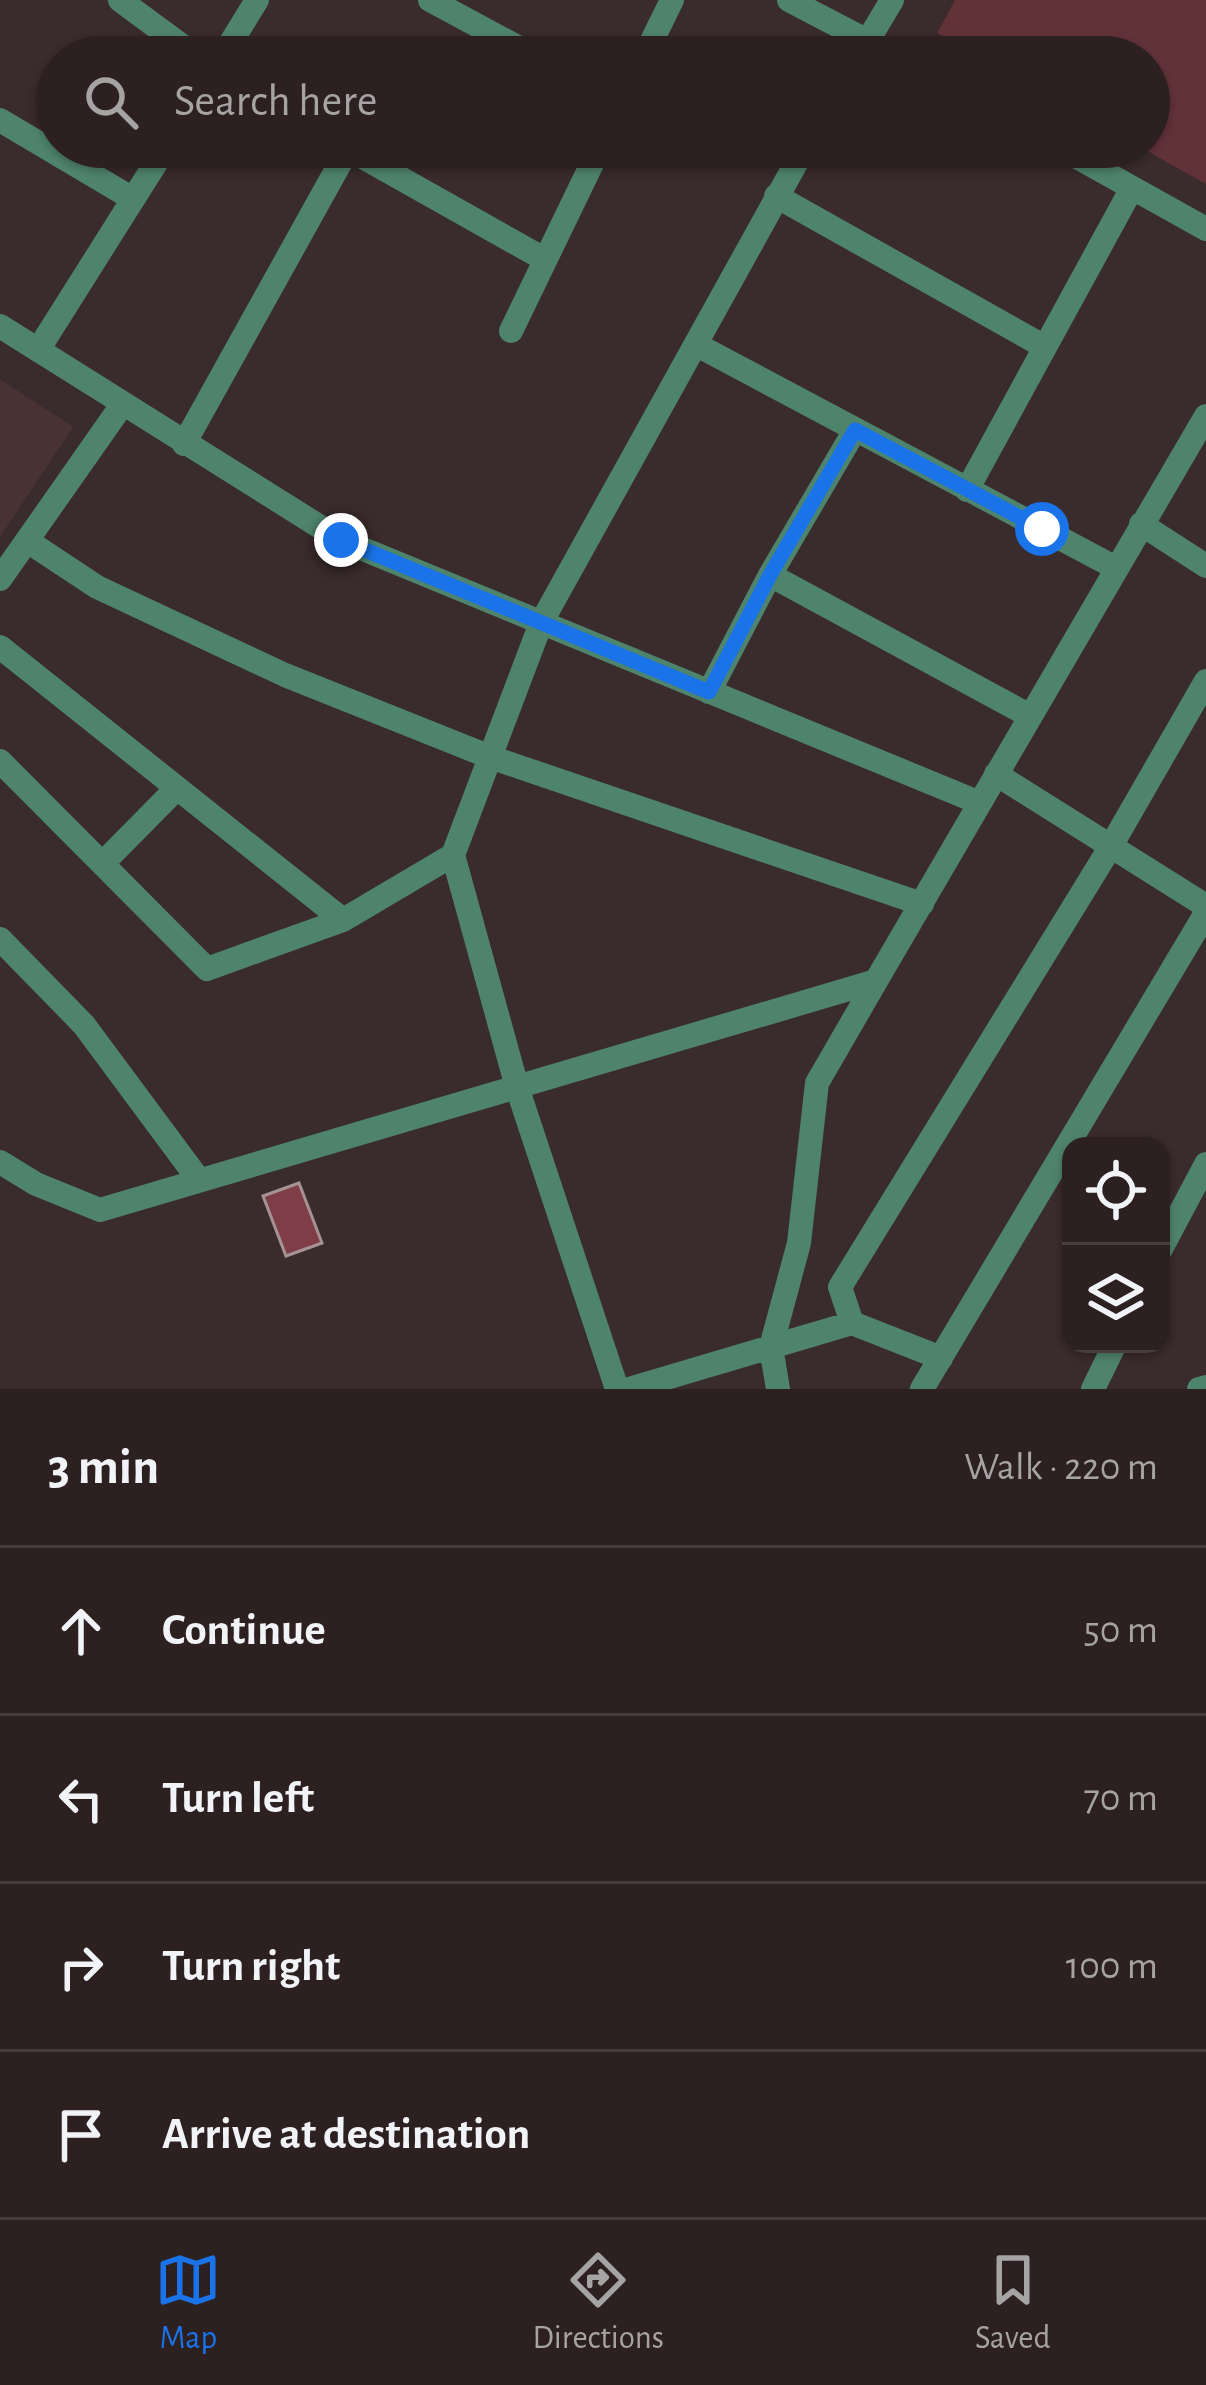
<!DOCTYPE html>
<meta charset="utf-8">
<style>
body{margin:0;font-family:"Alegreya Sans",sans-serif;background:#34282a;color:#f1f3f6}
.controls{position:absolute;right:36px;bottom:36px;display:grid;overflow:hidden;border-radius:24px;box-shadow:0 3px 9px #0004}
.controls button{width:108px;height:108px;display:grid;place-items:center;padding:0;border:0;border-bottom:3px solid #483e3f;background:#2c2021;color:#f1f3f6;font:60px sans-serif}
.stop{position:absolute;width:36px;height:36px;margin:-27px;border:9px solid #1a73e8;border-radius:50%;background:#fff}
.stop.end{background:#1a73e8;border-color:#fff;box-shadow:0 3px 12px #0008}
.list{margin:0;padding:0;list-style:none}
h2{display:flex;justify-content:space-between;align-items:center;height:156px;margin:0;padding:0 48px;font-size:51px}
h2 small{font-size:39px;font-weight:400;color:#a6a3a5}
.list li{display:grid;grid-template-columns:78px 1fr auto;gap:36px;align-items:center;box-sizing:border-box;height:168px;padding:0 48px;border-top:3px solid #483e3f}
.list b{display:block;font-size:45px;white-space:nowrap}
.list em{font-size:39px;font-style:normal;color:#a6a3a5}
.icon{flex:none;width:66px;height:66px;fill:none;stroke:currentColor;stroke-width:2;stroke-linecap:round;stroke-linejoin:round}
.map{position:relative;flex:none;width:1206px;height:1389px;overflow:hidden}
.search{position:absolute;background:#2c2021;box-shadow:0 3px 9px #0004;left:36px;right:36px;top:36px;height:132px;display:flex;align-items:center;gap:30px;box-sizing:border-box;padding:0 42px;border-radius:66px;color:#a6a3a5;font-size:45px}
.sheet{height:828px;background:#2c2021}
nav{display:flex;justify-content:space-around;align-items:center;box-sizing:border-box;height:168px;border-top:3px solid #483e3f;background:#2c2021;font-size:33px;color:#a6a3a5}
nav a{display:grid;justify-items:center;gap:6px}
nav .on{color:#1a73e8}
.map>svg:first-child{display:block}
.built{fill:#483234}
.green{fill:#623239}
.building{fill:#7f3d47;stroke:#a59294;stroke-width:3}
.lines{fill:none;stroke-linecap:round;stroke-linejoin:round}
.minor{stroke:#4f846c;stroke-width:24}
.route{stroke:#1a73e8;stroke-width:15}
</style>
<div class="map">
<svg width="1206" height="1389" viewBox="0 0 1206 1389">
<rect width="100%" height="100%" fill="#3a2b2c"/>
<path class="built" d="M 0,379 L 73,427 L 0,537 Z"/>
<path class="green" d="M 955,0 L 1206,0 L 1206,184 L 1140,147 L 1149,147 L 1149,57 L 980,57 L 937,33 Z"/>
<path class="building" d="M 299,1183 L 322,1243 L 286,1256 L 263,1196 Z"/>
<g class="lines">
<path class="minor" d="M 120,0 L 197,57
M 430,0 L 536,57
M 789,0 L 898,57
M 222,57 L 257,0
M 644,57 L 672,0
M 858,57 L 892,0
M 0,120 L 133,199
M 345,147 L 544,259
M 1059,147 L 1206,229
M 776,196 L 1045,347
M 0,326 L 341,540 L 980,803
M 511,331 L 600,147
M 697,345 L 1116,568
M 38,350 L 166,147
M 184,444 L 348,149
M 967,490 L 1132,188
M 1141,524 L 1206,566
M 29,542 L 97,587 L 285,675 L 490,757 L 922,904
M 770,575 L 1030,716
M 0,579 L 122,405
M 0,647 L 343,920 L 453,855 L 541,623 L 805,147
M 709,692 L 770,575 L 855,430
M 0,761 L 207,969 L 343,920
M 996,774 L 1206,906
M 453,855 L 517,1087 L 617,1389
M 104,862 L 177,788
M 0,939 L 84,1025 L 199,1180
M 0,1162 L 36,1184 L 100,1210 L 876,981 L 1206,416
M 1161,1249 L 1206,1164
M 852,1323 L 840,1287 L 1111,846 L 1206,681
M 629,1389 L 852,1323 L 941,1358
M 778,1389 L 771,1347 L 799,1243 L 817,1083 L 876,981
M 922,1389 L 1206,913
M 1093,1389 L 1115,1344
M 1199,1389 L 1206,1387"/>
</g>
<g class="lines">
<path class="route" d="M 341,540 L 709,692 L 770,575 L 855,430 L 1042,529"/>
</g>
</svg>
<div class="controls">
<button><svg class="icon" aria-label="locate" viewBox="0 0 24 24"><circle cx="12" cy="12" r="6"/><path d="M12 2v4M12 18v4M2 12h4M18 12h4"/></svg></button>
<button><svg class="icon" aria-label="layers" viewBox="0 0 24 24"><path d="M12 4l9 5-9 5-9-5zM3 14l9 5 9-5"/></svg></button>
</div>
<div class="stop" style="left:1042px;top:529px"></div>
<div class="stop end" style="left:341px;top:540px"></div>
<div class="search"><svg class="icon" aria-label="search" viewBox="0 0 24 24"><circle cx="10" cy="10" r="6"/><path d="M15 15l6 6"/></svg>Search here</div>
</div>
<section class="sheet">
<h2>3 min<small>Walk · 220 m</small></h2>
<ul class="list">
<li><svg class="icon" aria-label="ahead" viewBox="0 0 24 24"><path d="M12 20V5M6 11l6-6 6 6"/></svg><div><b>Continue</b></div><em>50 m</em></li>
<li><svg class="icon" aria-label="left" viewBox="0 0 24 24"><path d="M17 20v-9H6M10 6l-5 5 5 5"/></svg><div><b>Turn left</b></div><em>70 m</em></li>
<li><svg class="icon" aria-label="right" viewBox="0 0 24 24"><path d="M7 20v-9h11M14 6l5 5-5 5"/></svg><div><b>Turn right</b></div><em>100 m</em></li>
<li><svg class="icon" aria-label="arrive" viewBox="0 0 24 24"><path d="M6 21V4h12l-3 4 3 4H6"/></svg><div><b>Arrive at destination</b></div></li>
</ul>
</section>
<nav>
<a class="on"><svg class="icon" aria-label="map" viewBox="0 0 24 24"><path d="M3 6l6-2 6 2 6-2v14l-6 2-6-2-6 2zM9 4v14M15 6v14"/></svg>Map</a>
<a><svg class="icon" aria-label="directions" viewBox="0 0 24 24"><path d="M12 3l9 9-9 9-9-9zM9 14v-3h6M13 9l2 2-2 2"/></svg>Directions</a>
<a><svg class="icon" aria-label="saved" viewBox="0 0 24 24"><path d="M7 4h10v16l-5-4-5 4z"/></svg>Saved</a>
</nav>
